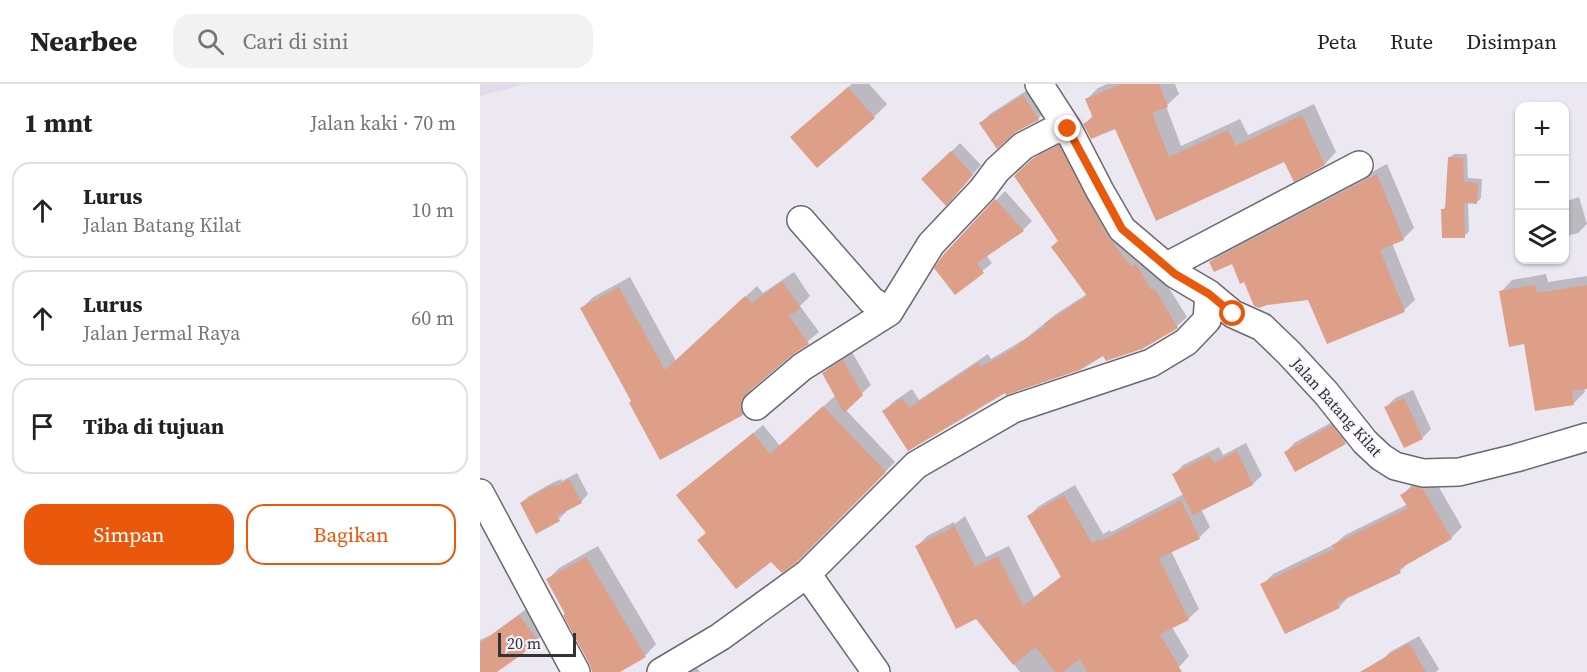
<!DOCTYPE html>
<html lang="id">
<meta charset="utf-8">
<style>
body{margin:0;font-family:"Source Serif 4",serif;background:#f2f2f2;color:#222}
.controls{position:absolute;right:18px;top:18px;display:grid;overflow:hidden;border-radius:12px;box-shadow:0 2px 4px #0004}
.controls button{width:54px;height:54px;display:grid;place-items:center;padding:0;border:0;border-bottom:2px solid #e0e0e0;background:#fff;color:#222;font:30px sans-serif}
.scale{position:absolute;left:18px;bottom:15px;width:78px;box-sizing:border-box;padding-left:6px;border:3px solid #333236;border-top:0;font-size:16px;line-height:21px;white-space:nowrap;color:#333236;-webkit-text-stroke:4px #f9f5ff;paint-order:stroke}
.stop{position:absolute;width:18px;height:18px;margin:-14px;border:4px solid #ea580c;border-radius:50%;background:#fff}
.stop.end{background:#ea580c;border-color:#fff;box-shadow:0 2px 6px #0008}
.list{margin:0;padding:0;list-style:none}
h2{display:flex;justify-content:space-between;align-items:center;height:78px;margin:0;padding:0 24px;font-size:26px}
h2 small{font-size:20px;font-weight:400;color:#767676}
.list li{display:grid;grid-template-columns:39px 1fr auto;gap:18px;align-items:center;box-sizing:border-box;height:96px;margin:0 12px 12px;padding:0 12px;border:2px solid #e0e0e0;border-radius:18px}
.list b{display:block;font-size:22px;white-space:nowrap}
.list p{margin:0;font-size:20px;white-space:nowrap;color:#767676}
.list em{font-size:20px;font-style:normal;color:#767676}
.actions{display:flex;gap:12px;padding:18px 24px}
.actions a{flex:1;padding:14px 0;border:2px solid #ea580c;border-radius:18px;text-align:center;font-size:21px;color:#ea580c}
.actions .main{background:#ea580c;color:#fff}
.icon{flex:none;width:33px;height:33px;fill:none;stroke:currentColor;stroke-width:2;stroke-linecap:round;stroke-linejoin:round}
.map{position:relative;flex:none;width:1107px;height:588px;overflow:hidden}
header{display:flex;align-items:center;gap:36px;box-sizing:border-box;height:84px;padding:0 30px;background:#fff;border-bottom:2px solid #e0e0e0}
header strong{font-size:28px}
nav{display:flex;gap:33px;margin-inline-start:auto;font-size:21px}
.search{width:420px;height:54px;background:#f2f2f2;display:flex;align-items:center;gap:15px;box-sizing:border-box;padding:0 21px;border-radius:18px;color:#767676;font-size:22px}
main{display:flex}
aside{flex:1;background:#fff}
.map>svg:first-child{display:block}
.built{fill:#e0daea}
.shadow{fill:#0003}
.building{fill:#dd9f88}
.lines{fill:none;stroke-linecap:round;stroke-linejoin:round}
.minor-casing{stroke:#6c6871;stroke-width:30}
.minor{stroke:#fff;stroke-width:27}
.route{stroke:#ea580c;stroke-width:8}
.labels{text-anchor:middle;dominant-baseline:central;stroke-width:4.5;stroke-linejoin:round;paint-order:stroke}
.street-label{font-size:16px;fill:#333236;stroke:#f9f5ff}
</style>
<header>
<strong>Nearbee</strong>
<div class="search"><svg class="icon" aria-label="search" viewBox="0 0 24 24"><circle cx="10" cy="10" r="6"/><path d="M15 15l6 6"/></svg>Cari di sini</div>
<nav><a>Peta</a><a>Rute</a><a>Disimpan</a></nav>
</header>
<main>
<aside>
<h2>1 mnt<small>Jalan kaki · 70 m</small></h2>
<ul class="list">
<li><svg class="icon" aria-label="ahead" viewBox="0 0 24 24"><path d="M12 20V5M6 11l6-6 6 6"/></svg><div><b>Lurus</b><p>Jalan Batang Kilat</p></div><em>10 m</em></li>
<li><svg class="icon" aria-label="ahead" viewBox="0 0 24 24"><path d="M12 20V5M6 11l6-6 6 6"/></svg><div><b>Lurus</b><p>Jalan Jermal Raya</p></div><em>60 m</em></li>
<li><svg class="icon" aria-label="arrive" viewBox="0 0 24 24"><path d="M6 21V4h12l-3 4 3 4H6"/></svg><div><b>Tiba di tujuan</b></div></li>
</ul>
<div class="actions"><a class="main">Simpan</a><a>Bagikan</a></div>
</aside>
<div class="map">
<svg width="1107" height="588" viewBox="0 0 1107 588">
<rect width="100%" height="100%" fill="#ece8f2"/>
<path class="built" d="M 0,0 L 45,0 L 0,12 Z"/>
<path class="shadow" d="M 372,0 L 389,0 L 407,20 L 394,33 L 325,41 Z
M 627,0 L 695,0 L 699,10 L 686,22 L 701,62 L 760,35 L 768,51 L 834,20 L 856,68 L 845,80 L 814,95 L 805,76 L 677,135 L 636,43 L 605,40 L 613,31 L 607,15 L 618,4 Z
M 552,3 L 567,26 L 558,35 L 535,47 L 501,39 L 510,30 Z
M 589,53 L 666,171 L 681,197 L 684,196 L 707,233 L 697,242 L 661,264 L 623,270 L 526,307 L 429,365 L 404,327 L 413,318 L 432,305 L 439,316 L 508,270 L 511,275 L 545,255 L 576,230 L 607,210 L 579,157 L 546,82 L 564,66 Z
M 480,59 L 501,81 L 474,111 L 443,95 Z
M 974,70 L 987,70 L 988,94 L 1002,95 L 1001,114 L 996,119 L 988,118 L 989,148 L 984,152 L 963,126 L 966,122 L 969,74 Z
M 907,80 L 934,144 L 923,155 L 912,159 L 935,216 L 924,226 L 829,215 L 765,196 L 753,178 L 731,178 L 741,168 Z
M 525,107 L 552,137 L 543,146 L 506,171 L 512,179 L 476,209 L 465,171 Z
M 1099,113 L 1107,140 L 1098,149 L 1084,153 L 1084,118 Z
M 314,188 L 330,212 L 320,222 L 339,248 L 271,305 L 271,313 L 273,319 L 262,330 L 153,317 L 102,224 L 113,213 L 150,193 L 196,277 L 277,202 L 283,209 Z
M 1066,190 L 1068,198 L 1107,192 L 1107,303 L 1104,304 L 1105,308 L 1093,320 L 1045,259 L 1021,208 L 1032,196 Z
M 372,268 L 391,301 L 365,325 L 415,378 L 316,477 L 291,476 L 227,448 L 198,411 L 283,341 L 300,362 L 356,311 L 344,289 L 352,280 Z
M 933,306 L 951,345 L 942,354 L 906,323 L 915,314 Z
M 861,333 L 874,350 L 865,358 L 816,386 L 806,368 L 814,359 Z
M 766,359 L 782,391 L 773,400 L 721,425 L 730,443 L 719,454 L 691,467 L 719,525 L 708,535 L 692,543 L 709,572 L 699,583 L 690,588 L 540,588 L 437,462 L 447,452 L 474,438 L 475,440 L 485,432 L 506,473 L 529,462 L 554,513 L 582,492 L 549,432 L 559,422 L 595,401 L 623,450 L 630,446 L 631,448 L 704,410 L 694,390 L 703,381 L 739,363 L 743,371 Z
M 97,389 L 108,410 L 101,418 L 85,426 L 86,428 L 79,435 L 41,419 L 49,412 L 72,399 L 81,395 L 82,397 Z
M 946,393 L 954,395 L 982,443 L 971,454 L 930,477 L 920,487 L 870,511 L 859,523 L 782,501 L 793,490 L 855,460 L 865,451 L 928,420 L 922,411 L 933,400 Z
M 118,462 L 176,560 L 165,572 L 137,588 L 114,588 L 86,530 L 67,496 L 79,484 Z
M 49,523 L 67,548 L 16,588 L 0,588 L 0,556 L 11,551 Z
M 939,552 L 959,585 L 956,588 L 907,588 L 901,577 L 910,568 Z
M 216,583 L 220,588 L 210,588 Z"/>
<path class="building" d="M 641,0 L 679,0 L 688,23 L 672,29 L 689,73 L 748,46 L 756,62 L 822,31 L 845,81 L 814,98 L 804,78 L 676,137 L 635,45 L 611,55 L 603,40 L 613,34 L 605,15 Z
M 368,3 L 395,34 L 337,84 L 310,53 Z
M 543,11 L 559,36 L 536,48 L 517,65 L 499,39 Z
M 579,61 L 628,153 L 651,182 L 656,180 L 671,206 L 674,204 L 698,244 L 662,265 L 626,277 L 623,272 L 600,286 L 526,311 L 525,309 L 428,367 L 402,327 L 422,314 L 429,324 L 498,279 L 501,283 L 540,261 L 539,259 L 566,242 L 564,240 L 607,212 L 571,163 L 578,157 L 534,92 L 552,75 Z
M 471,67 L 493,91 L 466,122 L 441,95 Z
M 968,73 L 983,74 L 984,98 L 998,99 L 997,120 L 984,119 L 985,154 L 962,154 L 961,125 L 965,125 Z
M 897,90 L 924,156 L 900,166 L 925,228 L 847,260 L 828,216 L 787,221 L 779,224 L 774,222 L 764,198 L 760,200 L 752,180 L 734,188 L 729,178 Z
M 515,115 L 544,147 L 497,179 L 504,189 L 475,211 L 454,184 L 464,170 Z
M 302,197 L 321,224 L 309,232 L 329,260 L 312,271 L 266,310 L 261,317 L 260,324 L 263,331 L 180,376 L 149,319 L 151,317 L 100,224 L 139,203 L 185,286 L 265,212 L 272,219 Z
M 1055,201 L 1057,209 L 1107,201 L 1107,305 L 1092,307 L 1094,321 L 1055,327 L 1044,260 L 1029,263 L 1019,207 Z
M 363,276 L 383,311 L 364,329 L 342,289 Z
M 924,314 L 943,355 L 924,364 L 904,323 Z
M 343,322 L 406,388 L 317,478 L 302,489 L 291,478 L 256,505 L 217,456 L 226,449 L 196,411 L 273,349 L 290,370 Z
M 852,341 L 866,360 L 815,388 L 804,368 Z
M 757,367 L 773,401 L 713,431 L 692,390 L 730,371 L 734,379 Z
M 89,395 L 102,419 L 77,432 L 80,437 L 56,450 L 40,419 L 63,406 L 74,401 L 75,403 Z
M 934,403 L 943,405 L 972,455 L 919,485 L 921,489 L 857,519 L 860,524 L 805,550 L 780,500 L 854,465 L 852,461 L 928,424 L 920,411 Z
M 584,411 L 612,459 L 620,455 L 621,457 L 701,416 L 720,455 L 679,474 L 709,536 L 680,550 L 702,588 L 607,588 L 600,575 L 583,588 L 575,588 L 556,563 L 533,581 L 496,535 L 476,545 L 435,462 L 463,448 L 464,449 L 474,441 L 495,483 L 518,472 L 543,522 L 581,493 L 547,432 Z
M 106,473 L 166,573 L 140,588 L 112,588 L 110,581 L 83,531 L 85,530 L 66,495 Z
M 39,531 L 59,558 L 17,588 L 0,588 L 0,559 Z
M 929,559 L 946,588 L 880,588 Z"/>
<g class="lines">
<g class="minor-casing">
<path id="minor" d="M 559,0 L 588,45 L 620,107 L 642,145 L 695,190 L 729,210 L 753,230 L 782,243 L 809,269 L 846,309 L 885,358 L 901,373 L 915,382 L 943,389 L 979,388 L 1036,374 L 1107,353
M 321,136 L 391,216 L 409,228
M 687,182 L 879,81
M 276,322 L 322,283 L 409,228 L 451,160 L 502,106 L 517,86 L 543,62 L 574,46 L 588,45
M 0,409 L 96,588
M 327,490 L 396,588
M 181,588 L 240,553 L 327,490 L 436,381 L 533,325 L 671,279 L 706,258 L 727,236 L 729,210"/>
</g>
<use href="#minor" class="minor"/>
</g>
<g class="lines">
<path class="route" d="M 588,45 L 642,145 L 695,190 L 729,210 L 753,230"/>
</g>
<g class="labels">
<g class="street-label">
<text transform="translate(857 323) rotate(48)">Jalan Batang Kilat</text>
</g>
</g>
</svg>
<div class="controls">
<button>+</button>
<button>−</button>
<button><svg class="icon" aria-label="layers" viewBox="0 0 24 24"><path d="M12 4l9 5-9 5-9-5zM3 14l9 5 9-5"/></svg></button>
</div>
<div class="scale">20 m</div>
<div class="stop" style="left:753px;top:230px"></div>
<div class="stop end" style="left:588px;top:45px"></div>
</div>
</main>
